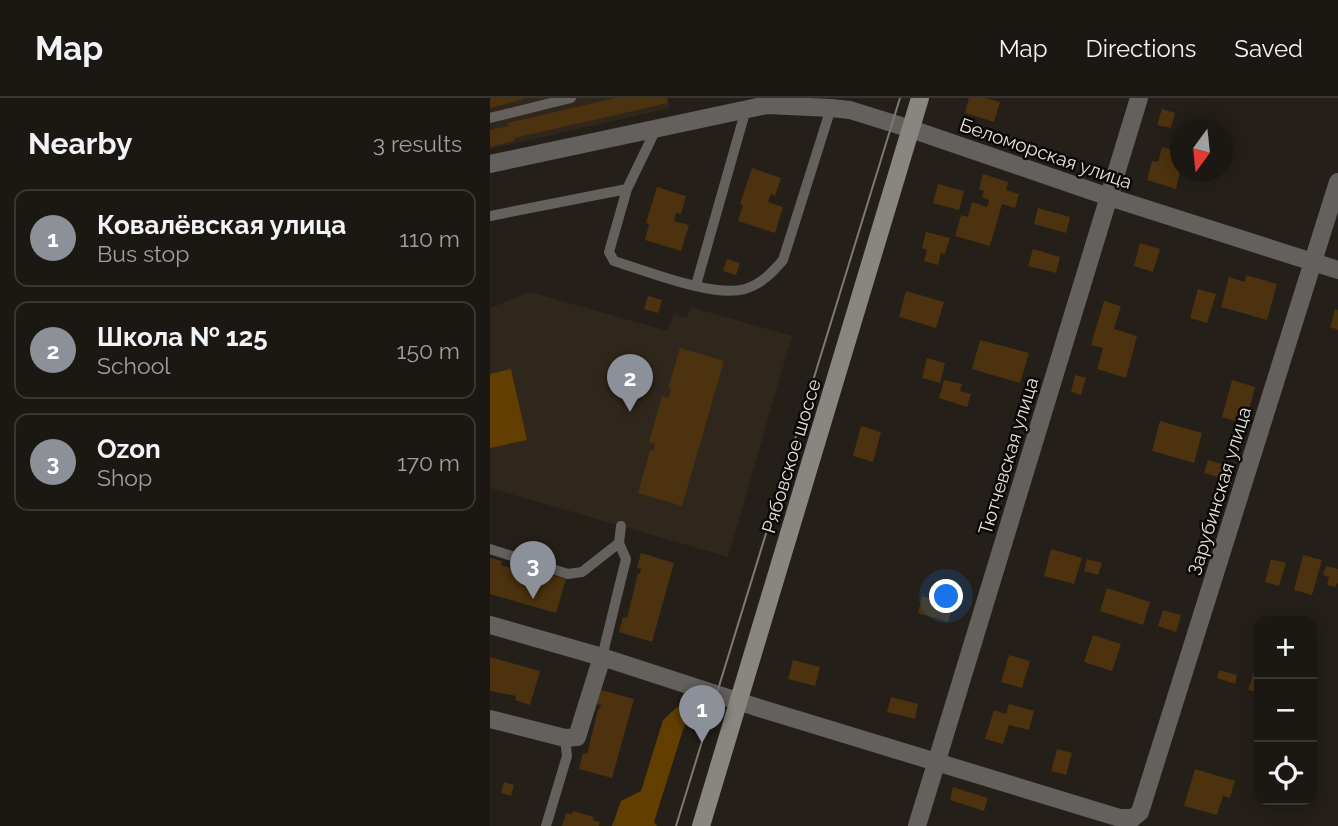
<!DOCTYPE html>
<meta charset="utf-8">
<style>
body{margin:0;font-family:Raleway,sans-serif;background:#282420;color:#f1f3f6}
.controls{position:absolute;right:21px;bottom:21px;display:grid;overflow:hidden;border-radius:14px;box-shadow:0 4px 18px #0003}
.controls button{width:63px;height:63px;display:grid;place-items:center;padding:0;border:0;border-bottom:2px solid #393632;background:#1b1712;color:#f1f3f6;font:35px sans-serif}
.compass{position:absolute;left:680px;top:21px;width:63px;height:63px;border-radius:50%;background:#1b1712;box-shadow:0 4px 18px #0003;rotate:195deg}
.you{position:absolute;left:457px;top:499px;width:24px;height:24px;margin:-18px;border:5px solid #fff;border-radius:50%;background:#1a73e8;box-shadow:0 0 0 10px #1a73e833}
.badge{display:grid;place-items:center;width:46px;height:46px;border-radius:50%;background:#8c9099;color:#fff;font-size:23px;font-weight:700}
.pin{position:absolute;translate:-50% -58px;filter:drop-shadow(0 2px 4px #0008)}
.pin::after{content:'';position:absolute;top:37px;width:24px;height:21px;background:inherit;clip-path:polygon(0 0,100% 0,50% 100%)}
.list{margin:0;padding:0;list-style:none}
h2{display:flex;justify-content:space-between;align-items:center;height:91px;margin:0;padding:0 28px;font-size:30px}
h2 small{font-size:23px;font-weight:400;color:#a09f9f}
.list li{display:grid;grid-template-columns:46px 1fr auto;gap:21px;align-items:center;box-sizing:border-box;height:98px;margin:0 14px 14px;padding:0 14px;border:2px solid #393632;border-radius:14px}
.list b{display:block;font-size:26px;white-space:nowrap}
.list p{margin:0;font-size:23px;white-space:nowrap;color:#a09f9f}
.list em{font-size:23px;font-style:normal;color:#a09f9f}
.icon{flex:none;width:38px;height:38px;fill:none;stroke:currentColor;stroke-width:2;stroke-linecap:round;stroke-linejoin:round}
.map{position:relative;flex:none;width:848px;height:728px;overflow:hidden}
header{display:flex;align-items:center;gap:42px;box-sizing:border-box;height:98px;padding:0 35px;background:#1b1712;border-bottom:2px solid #393632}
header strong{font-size:33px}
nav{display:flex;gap:38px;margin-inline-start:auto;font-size:24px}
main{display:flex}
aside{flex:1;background:#1b1712}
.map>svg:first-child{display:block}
.built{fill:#30271c}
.green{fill:#623e01}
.building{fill:#4c320e}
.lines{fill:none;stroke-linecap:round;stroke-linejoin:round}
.lane{stroke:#63605d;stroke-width:10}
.street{stroke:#63605d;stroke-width:18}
.secondary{stroke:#898580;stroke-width:18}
.tram{stroke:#7c7872;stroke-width:2}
.labels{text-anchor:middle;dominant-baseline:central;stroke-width:5;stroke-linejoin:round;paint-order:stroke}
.street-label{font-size:19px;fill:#e4e0dc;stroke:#0b0907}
</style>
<header>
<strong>Map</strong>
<nav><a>Map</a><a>Directions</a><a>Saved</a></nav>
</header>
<main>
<aside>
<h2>Nearby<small>3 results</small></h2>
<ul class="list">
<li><span class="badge">1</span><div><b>Ковалёвская улица</b><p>Bus stop</p></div><em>110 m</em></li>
<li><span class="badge">2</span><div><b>Школа № 125</b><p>School</p></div><em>150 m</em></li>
<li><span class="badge">3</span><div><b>Ozon</b><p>Shop</p></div><em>170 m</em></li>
</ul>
</aside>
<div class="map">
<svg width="848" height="728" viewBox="0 0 848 728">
<rect width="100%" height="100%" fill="#241f18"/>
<path class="built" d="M 0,0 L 177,0 L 180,10 L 0,51 Z
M 40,194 L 178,233 L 184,216 L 197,220 L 200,209 L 302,238 L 238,459 L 0,390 L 0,210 Z"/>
<path class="green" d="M 21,271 L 37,342 L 0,350 L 0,276 Z
M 187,609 L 199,613 L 164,724 L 167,728 L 122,728 L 131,703 L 151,693 L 173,622 Z"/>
<path class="building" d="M 0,0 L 34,0 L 34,1 L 0,10 Z
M 126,0 L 177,0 L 178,5 L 24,40 L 24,43 L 0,49 L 0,32 L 18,28 L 17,25 Z
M 479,0 L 495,0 L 510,4 L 504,24 L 475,15 Z
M 672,11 L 685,15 L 681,30 L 667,27 Z
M 672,49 L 690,54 L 690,73 L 686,91 L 657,82 L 662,63 L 668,64 Z
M 262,70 L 291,80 L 285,98 L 281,96 L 278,104 L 293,109 L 285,135 L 248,123 L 253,107 L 250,106 Z
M 493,76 L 518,84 L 516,92 L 529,96 L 525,110 L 512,106 L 500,148 L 465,138 L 471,117 L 478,119 L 482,104 L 497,109 L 499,102 L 492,99 L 494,93 L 489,91 Z
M 448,86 L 474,93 L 469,112 L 443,105 Z
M 167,89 L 196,98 L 191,116 L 186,115 L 184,123 L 199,127 L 191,153 L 155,142 L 159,126 L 156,125 Z
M 548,110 L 580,119 L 576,135 L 544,126 Z
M 436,134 L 460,140 L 455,156 L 451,155 L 448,167 L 434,163 L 437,152 L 432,150 Z
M 650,145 L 670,151 L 663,174 L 644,168 Z
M 543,151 L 570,159 L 566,175 L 538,168 Z
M 237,161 L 250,165 L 246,177 L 233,173 Z
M 756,177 L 787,186 L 777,222 L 731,209 L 739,179 L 755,184 Z
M 708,191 L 726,196 L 717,225 L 700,220 Z
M 416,193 L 454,204 L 446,230 L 409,219 Z
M 158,198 L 172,202 L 168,215 L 154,211 Z
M 614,203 L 631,208 L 624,231 L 647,238 L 636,280 L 607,271 L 613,250 L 601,247 Z
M 845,211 L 848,212 L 848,232 L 840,229 Z
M 490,242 L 539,255 L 530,285 L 482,271 Z
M 190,250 L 234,263 L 192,408 L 148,395 L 160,353 L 163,353 L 165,346 L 159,344 L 172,298 L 179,300 L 181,291 L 178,290 Z
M 437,260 L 455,265 L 450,285 L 432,280 Z
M 585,277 L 596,280 L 591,297 L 581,294 Z
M 454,282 L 472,286 L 470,293 L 481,296 L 477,309 L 449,300 Z
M 742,282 L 765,289 L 755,326 L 732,319 Z
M 670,323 L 712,335 L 704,365 L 662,353 Z
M 371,328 L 391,334 L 383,364 L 363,358 Z
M 718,362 L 742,369 L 738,382 L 714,375 Z
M 561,451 L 592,460 L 584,486 L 554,478 Z
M 151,455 L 184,465 L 162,544 L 129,534 L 133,519 L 137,520 L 148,475 L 150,476 L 151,471 L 147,470 Z
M 813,457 L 832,462 L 822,497 L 804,492 Z
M 0,460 L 12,463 L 11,467 L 14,468 L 60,481 L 61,477 L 76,481 L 66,515 L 0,496 Z
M 597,461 L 612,465 L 608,477 L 594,473 Z
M 781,461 L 796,465 L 789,488 L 775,484 Z
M 836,468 L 848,471 L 848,485 L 845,489 L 837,487 L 839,479 L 833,477 Z
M 617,490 L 660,504 L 653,527 L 610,513 Z
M 432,498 L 463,507 L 458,524 L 428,515 Z
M 673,512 L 691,517 L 686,534 L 668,528 Z
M 603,537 L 631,546 L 622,573 L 594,564 Z
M 519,557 L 540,563 L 532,590 L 511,584 Z
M 0,559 L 50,573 L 40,607 L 25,602 L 26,598 L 0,593 Z
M 303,562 L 330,569 L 325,588 L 298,581 Z
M 729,572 L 747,577 L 745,586 L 727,580 Z
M 763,576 L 769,578 L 769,595 L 758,592 Z
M 111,592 L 144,601 L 122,680 L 89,671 L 93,655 L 97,656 L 108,612 L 110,610 L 111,607 L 107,606 Z
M 401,599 L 428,606 L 425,621 L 397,614 Z
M 519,606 L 544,613 L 539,632 L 519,627 L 513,646 L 495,641 L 504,612 L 516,616 Z
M 567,651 L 582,655 L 576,677 L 561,673 Z
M 705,671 L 745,683 L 740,700 L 733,698 L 727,717 L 694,708 Z
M 14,684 L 24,687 L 21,698 L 11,695 Z
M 463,689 L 498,700 L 494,713 L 460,702 Z
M 83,713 L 104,719 L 103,722 L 110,724 L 109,728 L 72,728 L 76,715 L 82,716 Z"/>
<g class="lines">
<path class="lane" d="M 0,20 L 81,0
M 167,29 L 137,91 L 119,154 L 124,163 C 156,173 224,200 255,191 C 271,186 282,175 293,162 L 341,10
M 0,118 L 137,91
M 206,187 L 256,11
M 0,451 L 78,476 L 92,474 L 129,445
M 112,559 L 136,461 L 129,445 L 131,428
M 56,728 L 77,658 L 75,640"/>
<path class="street" d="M 0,66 L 277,7 L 341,10 L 360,12 L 421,31 L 619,99 L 848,172
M 0,527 L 112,559
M 0,621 L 75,640 L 87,639 L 112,559 L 269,610 L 630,720 L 643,720 L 650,714 L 848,84
M 427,728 L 649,0"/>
<path class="secondary" d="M 211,728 L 430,0"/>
<path class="tram" d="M 186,728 L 410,0"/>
</g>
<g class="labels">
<g class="street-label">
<text transform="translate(556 55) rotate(19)">Беломорская улица</text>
<text transform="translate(301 358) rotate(-73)">Рябовское шоссе</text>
<text transform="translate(518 358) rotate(-73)">Тютчевская улица</text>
<text transform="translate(729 393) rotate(-73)">Зарубинская улица</text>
</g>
</g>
</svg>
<div class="controls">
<button>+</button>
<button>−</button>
<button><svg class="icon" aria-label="locate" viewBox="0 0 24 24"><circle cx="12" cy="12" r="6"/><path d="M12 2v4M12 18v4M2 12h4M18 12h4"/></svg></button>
</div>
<svg class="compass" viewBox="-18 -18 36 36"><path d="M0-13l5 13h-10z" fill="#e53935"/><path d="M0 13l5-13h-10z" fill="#a09f9f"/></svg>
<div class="you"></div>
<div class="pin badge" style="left:212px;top:645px">1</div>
<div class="pin badge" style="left:140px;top:314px">2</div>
<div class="pin badge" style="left:43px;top:501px">3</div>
</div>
</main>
